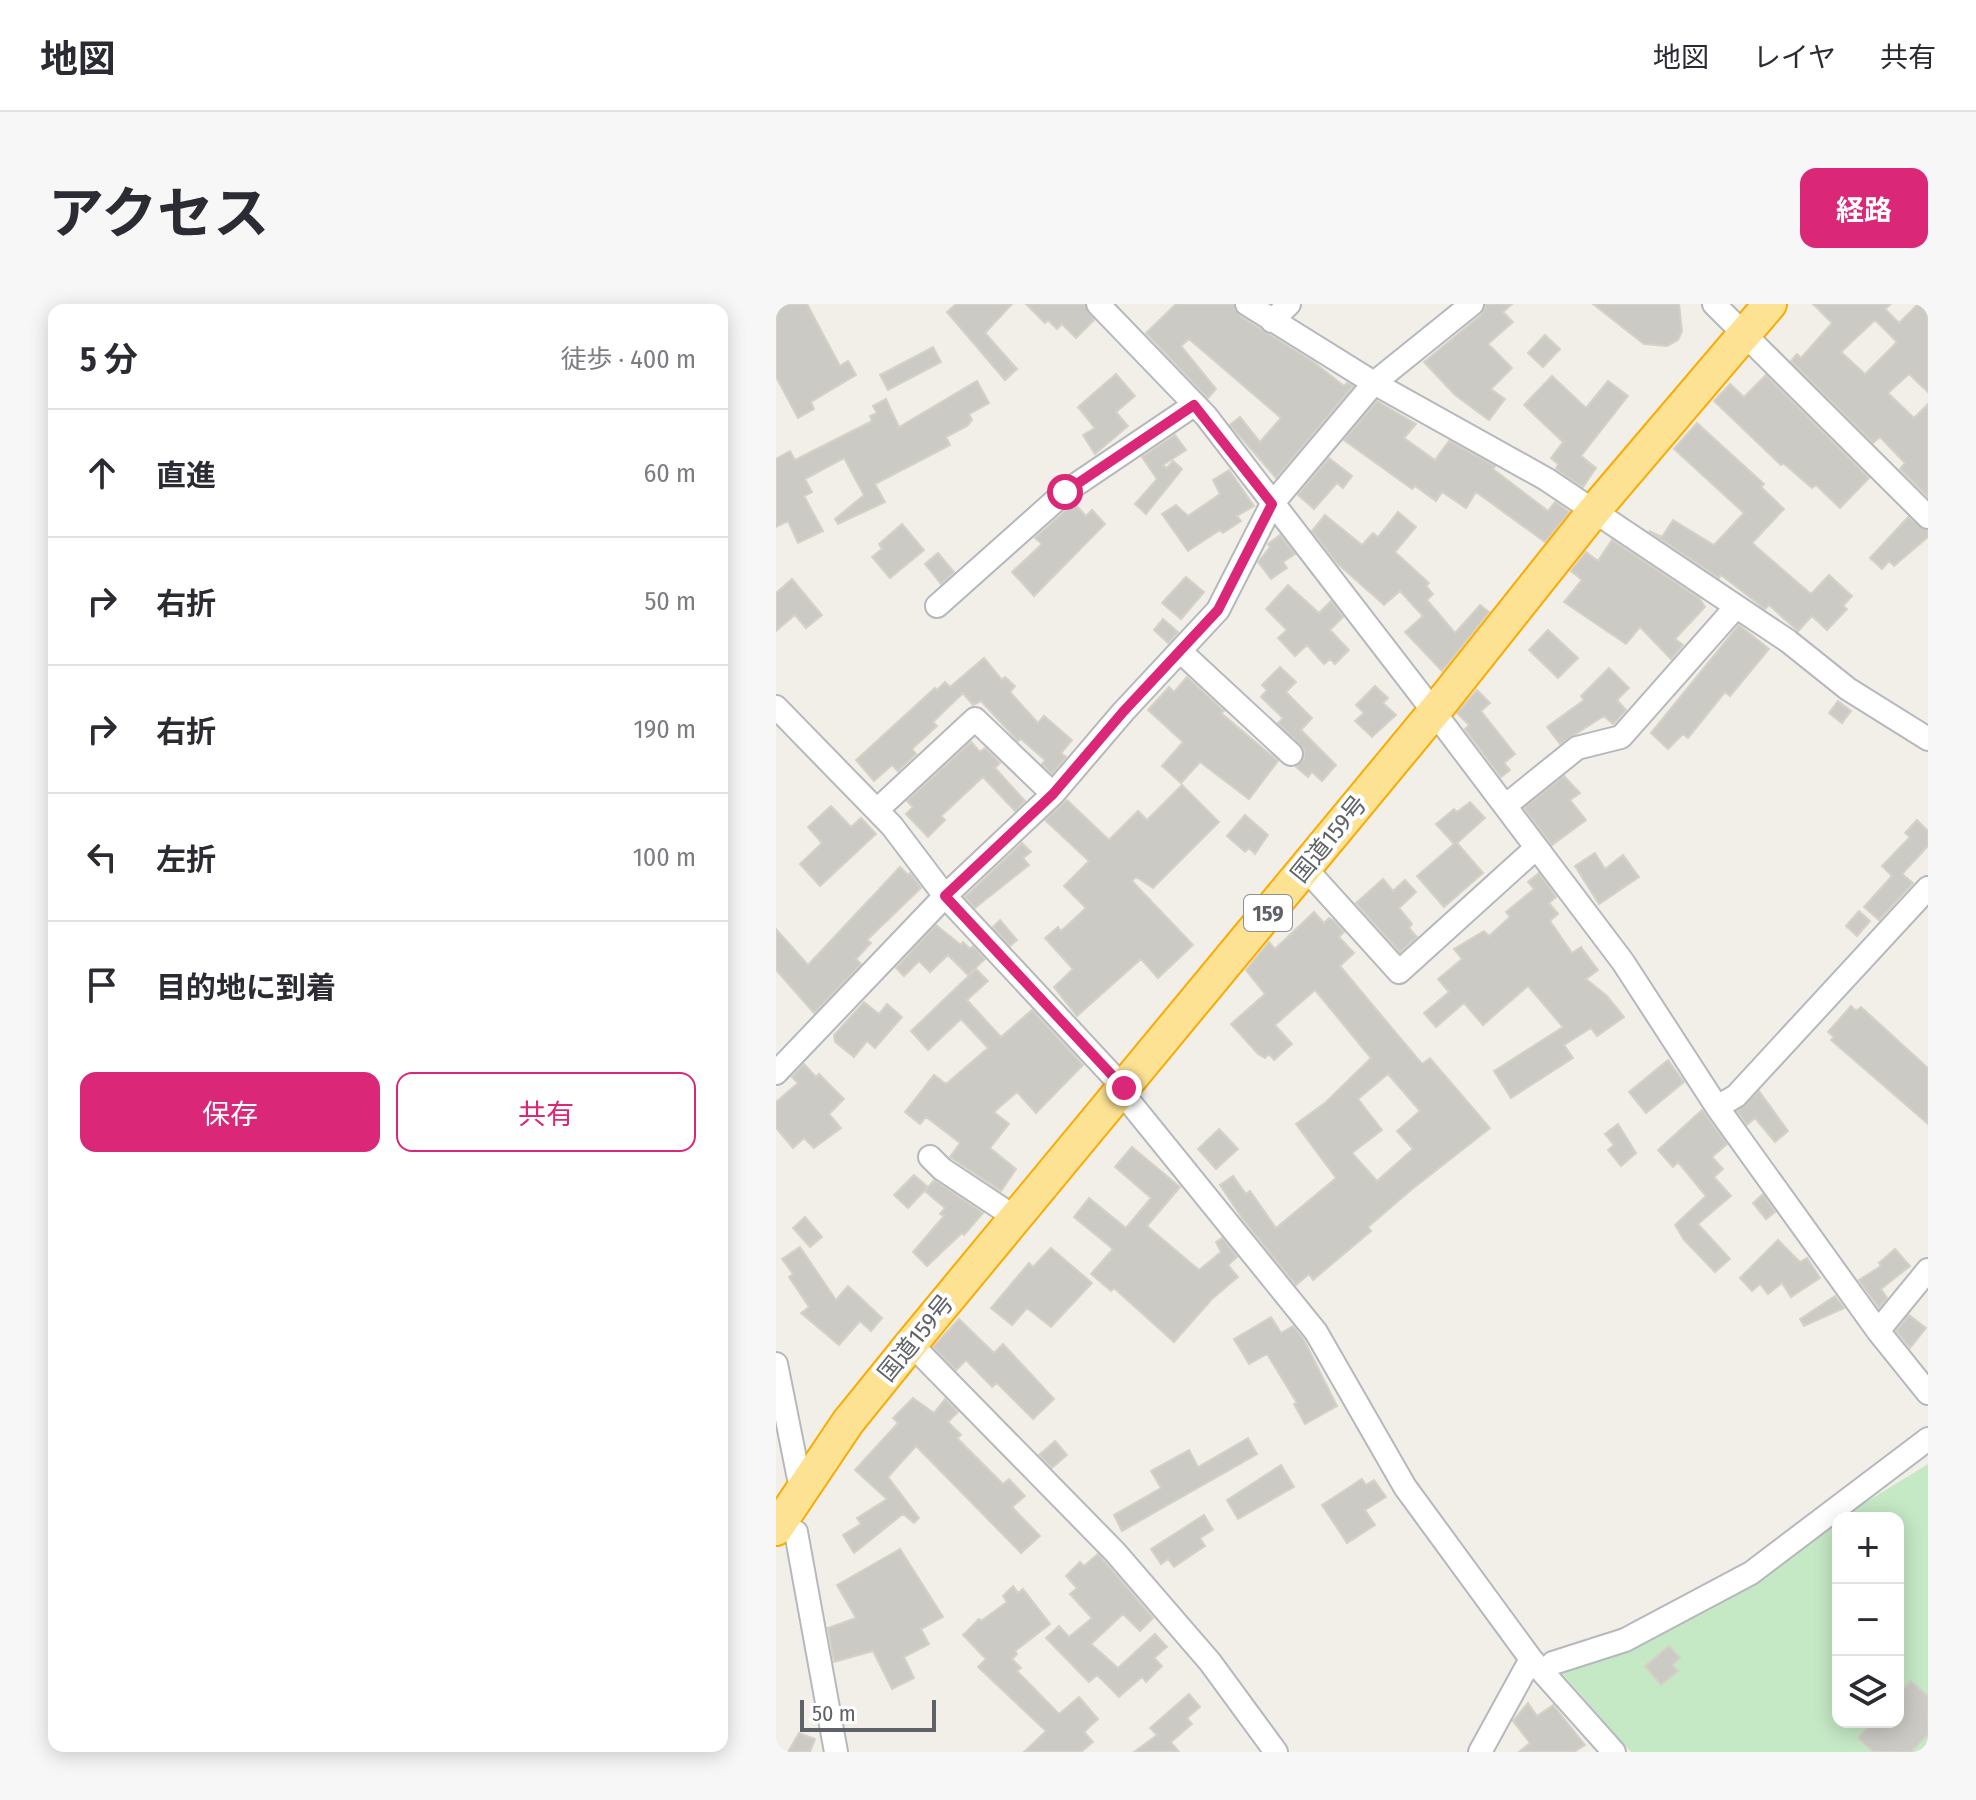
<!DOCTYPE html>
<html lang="ja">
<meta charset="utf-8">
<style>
body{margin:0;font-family:"Fira Sans Condensed","Noto Sans JP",sans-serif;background:#f7f7f7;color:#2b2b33}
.controls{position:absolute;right:24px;bottom:24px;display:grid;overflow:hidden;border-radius:16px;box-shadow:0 4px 20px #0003}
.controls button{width:72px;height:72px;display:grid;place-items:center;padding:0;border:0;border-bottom:2px solid #e1e1e2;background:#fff;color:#2b2b33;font:40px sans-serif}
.scale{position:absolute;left:24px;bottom:20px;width:136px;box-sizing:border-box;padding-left:8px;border:4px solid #5f6368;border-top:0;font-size:22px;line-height:28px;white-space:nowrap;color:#5f6368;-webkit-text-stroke:6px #fff;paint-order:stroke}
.stop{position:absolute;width:24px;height:24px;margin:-18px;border:6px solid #db2777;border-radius:50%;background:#fff}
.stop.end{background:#db2777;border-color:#fff;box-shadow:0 2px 8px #0008}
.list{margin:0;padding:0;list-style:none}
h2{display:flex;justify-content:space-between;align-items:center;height:104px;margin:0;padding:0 32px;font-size:34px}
h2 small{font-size:26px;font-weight:400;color:#7c7c81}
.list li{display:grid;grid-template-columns:52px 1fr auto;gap:24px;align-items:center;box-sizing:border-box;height:128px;padding:0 32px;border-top:2px solid #e1e1e2}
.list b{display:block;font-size:30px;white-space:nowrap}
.list em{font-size:26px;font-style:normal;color:#7c7c81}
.actions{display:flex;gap:16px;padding:24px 32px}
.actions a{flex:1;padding:18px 0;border:2px solid #db2777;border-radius:16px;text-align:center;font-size:28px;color:#db2777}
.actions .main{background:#db2777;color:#fff}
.icon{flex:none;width:44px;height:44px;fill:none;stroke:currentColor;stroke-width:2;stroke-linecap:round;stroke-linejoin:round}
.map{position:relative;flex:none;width:1152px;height:1448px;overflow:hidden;border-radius:16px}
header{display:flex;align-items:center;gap:48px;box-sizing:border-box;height:112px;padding:0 40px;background:#fff;border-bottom:2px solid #e1e1e2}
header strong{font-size:38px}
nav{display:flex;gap:44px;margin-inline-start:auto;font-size:28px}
.intro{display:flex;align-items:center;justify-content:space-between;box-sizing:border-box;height:192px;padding:0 48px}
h1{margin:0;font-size:56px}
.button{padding:20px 36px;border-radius:16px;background:#db2777;color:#fff;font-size:28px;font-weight:700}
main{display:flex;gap:48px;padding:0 48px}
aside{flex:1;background:#fff;border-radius:16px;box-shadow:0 4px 20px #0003}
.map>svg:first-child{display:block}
.green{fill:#c5e8c5}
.building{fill:#cccac5;stroke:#d6d1c6;stroke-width:2;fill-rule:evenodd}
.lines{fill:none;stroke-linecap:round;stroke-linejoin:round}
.minor-casing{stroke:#b5b8bc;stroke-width:26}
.highway-casing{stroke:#f9ab00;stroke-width:36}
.minor{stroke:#fff;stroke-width:22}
.highway{stroke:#fde293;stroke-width:32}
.route{stroke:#db2777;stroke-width:10}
.labels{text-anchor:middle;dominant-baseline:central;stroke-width:8;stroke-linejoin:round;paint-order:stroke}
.shield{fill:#fff;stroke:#8f9295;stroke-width:2}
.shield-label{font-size:22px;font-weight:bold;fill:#5f6368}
.street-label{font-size:24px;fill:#5f6368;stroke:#fff}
</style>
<header>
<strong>地図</strong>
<nav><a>地図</a><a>レイヤ</a><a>共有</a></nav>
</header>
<div class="intro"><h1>アクセス</h1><a class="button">経路</a></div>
<main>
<aside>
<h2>5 分<small>徒歩 · 400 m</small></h2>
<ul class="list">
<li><svg class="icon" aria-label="ahead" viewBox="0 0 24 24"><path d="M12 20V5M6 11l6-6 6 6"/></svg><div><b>直進</b></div><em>60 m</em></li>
<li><svg class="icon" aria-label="right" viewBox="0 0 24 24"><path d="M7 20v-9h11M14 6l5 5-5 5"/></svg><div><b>右折</b></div><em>50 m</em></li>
<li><svg class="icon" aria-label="right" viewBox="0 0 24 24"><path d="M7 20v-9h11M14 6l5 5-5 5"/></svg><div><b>右折</b></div><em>190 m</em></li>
<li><svg class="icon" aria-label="left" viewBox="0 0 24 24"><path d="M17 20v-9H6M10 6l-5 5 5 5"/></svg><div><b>左折</b></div><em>100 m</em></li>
<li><svg class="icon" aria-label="arrive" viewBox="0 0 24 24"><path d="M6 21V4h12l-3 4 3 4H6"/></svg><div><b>目的地に到着</b></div></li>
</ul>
<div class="actions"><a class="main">保存</a><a>共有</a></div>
</aside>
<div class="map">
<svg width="1152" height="1448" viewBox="0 0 1152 1448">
<rect width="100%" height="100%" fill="#f1efe8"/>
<path class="green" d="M 1152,1160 L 1152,1448 L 855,1448 L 777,1359 L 975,1269 L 1062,1216 L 1062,1418 L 1122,1418 L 1122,1214 L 1064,1214 Z"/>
<path class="building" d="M 6,0 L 31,0 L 64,62 L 72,57 L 80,71 L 35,98 L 38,105 L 22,114 L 0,73 L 0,3 Z
M 180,0 L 236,0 L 209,29 L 241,65 L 229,76 L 171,8 Z
M 250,0 L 308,0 L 318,16 L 300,34 L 286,20 L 281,25 L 272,16 L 269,19 Z
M 400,0 L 457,0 L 464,12 L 539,59 L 568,82 L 571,79 L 577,82 L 500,174 L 454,121 L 464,113 L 484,138 L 505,114 L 413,35 L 405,42 L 440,85 L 432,94 L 370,29 Z
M 710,0 L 736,0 L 727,8 L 737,18 L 712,40 L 736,64 L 715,85 L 729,95 L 713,116 L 679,91 L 648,58 L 705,11 Z
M 817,0 L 903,0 L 906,27 L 902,36 L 891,42 L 868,40 Z
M 1037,0 L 1115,0 L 1109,5 L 1123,19 L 1142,0 L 1152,0 L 1152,88 L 1133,70 L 1112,89 L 1138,114 L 1152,100 L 1152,193 L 1124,165 L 1129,159 L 1104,133 L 1097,139 L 1015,57 L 1021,50 L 1025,54 L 1056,19 ZM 1099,16 L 1121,38 L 1089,70 L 1065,48 Z
M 769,31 L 784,45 L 767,63 L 752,49 Z
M 157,43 L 165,58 L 112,86 L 104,71 Z
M 340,70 L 359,92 L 340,108 L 352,122 L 319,150 L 307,131 L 319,124 L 302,103 Z
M 990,71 L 1093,174 L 1064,204 L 1040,181 L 1036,184 L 1007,159 L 1005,161 L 938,97 L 954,80 L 968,93 Z
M 776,72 L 810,104 L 832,77 L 852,92 L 805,152 L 820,164 L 807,183 L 780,165 L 782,160 L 775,154 L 787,138 L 748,101 Z
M 201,77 L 213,99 L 193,110 L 196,116 L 191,122 L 170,133 L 174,141 L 99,180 L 109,198 L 62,220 L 59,215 L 88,191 L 68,154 L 29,175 L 36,188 L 28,192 L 47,227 L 22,239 L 12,217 L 0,223 L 0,155 L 14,147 L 19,156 L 96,117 L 94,112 L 101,109 L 97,102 L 110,95 L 123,123 Z
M 601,97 L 640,120 L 628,134 L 659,156 L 673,137 L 719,162 L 717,165 L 772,207 L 779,198 L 793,208 L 769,238 L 700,188 L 690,204 L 666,188 L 660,197 L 639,182 L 636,185 L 568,136 Z
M 921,119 L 988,180 L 985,183 L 1008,205 L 976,239 L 1035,290 L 1053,271 L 1076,292 L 1067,302 L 1071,305 L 1051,326 L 1036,312 L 1022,327 L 993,301 L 989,305 L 945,271 L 943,274 L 873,227 L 886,233 L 897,216 L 938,241 L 968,209 L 898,145 Z
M 399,131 L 410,146 L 387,161 L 391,164 L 397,157 L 406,165 L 370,210 L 359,200 L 381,175 L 366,153 Z
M 553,154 L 576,172 L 567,184 L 561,179 L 538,205 L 522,191 Z
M 453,166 L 478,202 L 461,212 L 465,217 L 447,229 L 444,226 L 412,247 L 386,210 L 400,201 L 412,212 L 444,190 L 437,176 Z
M 298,199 L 310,212 L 316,206 L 329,220 L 258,292 L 236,268 L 266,240 L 259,234 Z
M 622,208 L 640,223 L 619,248 L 653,279 L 650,282 L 657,290 L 651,296 L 679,329 L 704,301 L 713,308 L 666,367 L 629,328 L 647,312 L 624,287 L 608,301 L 562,260 L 536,227 L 549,211 L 586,241 L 597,229 L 602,233 Z
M 1132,213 L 1152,227 L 1152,233 L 1118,262 L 1113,257 L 1106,265 L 1094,254 Z
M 126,220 L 148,246 L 114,274 L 96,253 L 106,245 L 103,240 Z
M 504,231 L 519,250 L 507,258 L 511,264 L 495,275 L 482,258 L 494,243 L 492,240 Z
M 836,236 L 924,295 L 929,303 L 899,335 L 907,341 L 895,355 L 864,323 L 850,340 L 788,298 L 806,276 L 795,267 L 810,248 L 822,257 Z
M 162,249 L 178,268 L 165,280 L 149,260 Z
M 410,273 L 428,288 L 405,315 L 386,299 Z
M 16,275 L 46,311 L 30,324 L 19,311 L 0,327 L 0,289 Z
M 512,281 L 543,309 L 555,297 L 567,313 L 554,326 L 573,346 L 559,360 L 554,355 L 548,360 L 531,341 L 519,352 L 502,334 L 511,326 L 490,305 Z
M 387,315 L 402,328 L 392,339 L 378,326 Z
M 963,321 L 993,345 L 954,392 L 949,388 L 912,434 L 907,430 L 892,445 L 875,429 Z
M 772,326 L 802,354 L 782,374 L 753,346 Z
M 208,354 L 226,376 L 229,373 L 239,382 L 234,388 L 262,419 L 268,412 L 296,436 L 285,449 L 290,453 L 276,470 L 266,460 L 269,456 L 245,435 L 242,437 L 205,397 L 197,401 L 187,389 L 157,418 L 161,422 L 136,445 L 140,450 L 122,467 L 116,461 L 98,477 L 80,456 L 159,384 L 161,386 L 169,378 L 174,383 Z
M 504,363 L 520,378 L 510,388 L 536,414 L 525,426 L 560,461 L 546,477 L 536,468 L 532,473 L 520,463 L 528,454 L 528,445 L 502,419 L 507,414 L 485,393 L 491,386 L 486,381 Z
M 833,364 L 853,384 L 841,396 L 850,406 L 837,420 L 828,412 L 784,440 L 771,423 L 808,396 L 805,392 Z
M 411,373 L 448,407 L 445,409 L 502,457 L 473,495 L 424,458 L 405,479 L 386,462 L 407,438 L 372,406 L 393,383 L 398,388 Z
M 599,382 L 612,394 L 607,399 L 620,411 L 596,433 L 579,417 L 588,409 L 580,401 Z
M 701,386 L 714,399 L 705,407 L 739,450 L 728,459 L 734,466 L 725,473 L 689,425 L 693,421 L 681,409 Z
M 1062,397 L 1075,407 L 1066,419 L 1053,409 Z
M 195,438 L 204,448 L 209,444 L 224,459 L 219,464 L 249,497 L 239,507 L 207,473 L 165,512 L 169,516 L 152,533 L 130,510 L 137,503 L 131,497 Z
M 788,472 L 804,489 L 794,496 L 810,516 L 776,541 L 748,504 Z
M 406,481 L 443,518 L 377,584 L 360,573 L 356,577 L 417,641 L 382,674 L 365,655 L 301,712 L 278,683 L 297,665 L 269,634 L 282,623 L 285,627 L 310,604 L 288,582 L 313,557 L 269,516 L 291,496 L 333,536 L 362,507 L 371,516 Z
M 694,498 L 709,514 L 681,539 L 707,569 L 668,603 L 641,572 L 678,540 L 660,520 L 678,505 L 681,508 Z
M 55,502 L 75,523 L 85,514 L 100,530 L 44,582 L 24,560 L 46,539 L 32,523 Z
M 469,511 L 492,531 L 479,550 L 473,544 L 469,548 L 451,532 Z
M 1141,516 L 1152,527 L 1152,542 L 1126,570 L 1137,579 L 1103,616 L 1088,603 L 1116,572 L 1106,562 L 1134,533 L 1129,529 Z
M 246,539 L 255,548 L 247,554 L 253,561 L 199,604 L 189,593 Z
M 819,549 L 829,565 L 847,551 L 863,573 L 823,600 L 799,562 Z
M 124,563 L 132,571 L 134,569 L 145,584 L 91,636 L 95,639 L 80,655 L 85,660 L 38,709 L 0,666 L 0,625 L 32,661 Z
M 763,569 L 780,593 L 773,599 L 782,610 L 774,617 L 796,649 L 805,643 L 822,666 L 810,675 L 831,692 L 848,713 L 821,732 L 815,724 L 788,741 L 797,754 L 735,794 L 718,767 L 787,723 L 752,682 L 707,721 L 688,699 L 660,723 L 648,709 L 673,688 L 662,675 L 686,655 L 678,645 L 708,627 L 713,632 L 734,613 L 730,608 L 758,585 L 752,578 Z
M 607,575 L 617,587 L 629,576 L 640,588 L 623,604 L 636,620 L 633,624 L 641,633 L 624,648 L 580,599 Z
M 1083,607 L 1094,617 L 1081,632 L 1070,622 Z
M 538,608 L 548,619 L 553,614 L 558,617 L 568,628 L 563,633 L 578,649 L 564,662 L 646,760 L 654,754 L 714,824 L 635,886 L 592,923 L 595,927 L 537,976 L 533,970 L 520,981 L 466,914 L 444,881 L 457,872 L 470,890 L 474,887 L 500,924 L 560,874 L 520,820 L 550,798 L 595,754 L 539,686 L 499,721 L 516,740 L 498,756 L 493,750 L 489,754 L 482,750 L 455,720 L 489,690 L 470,666 L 493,638 L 499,645 ZM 612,770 L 644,807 L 621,827 L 637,845 L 601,877 L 576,849 L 606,826 L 582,795 Z
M 224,616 L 241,636 L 234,642 L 217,623 Z
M 160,621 L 185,641 L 187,638 L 194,645 L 197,642 L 209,655 L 192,671 L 172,651 L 154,668 L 143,657 L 128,672 L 120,664 Z
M 200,665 L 212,677 L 191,696 L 225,733 L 256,706 L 307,761 L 260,809 L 241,788 L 218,808 L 233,820 L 214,844 L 240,865 L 225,887 L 174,853 L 184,839 L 150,813 L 144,820 L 129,808 L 158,771 L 170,780 L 212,744 L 185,715 L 152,746 L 135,727 Z
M 88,698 L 103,710 L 111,700 L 126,713 L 99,744 L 91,737 L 78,753 L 59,738 L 58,731 Z
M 1075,702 L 1080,707 L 1085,703 L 1152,764 L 1152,820 L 1055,736 L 1058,733 L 1052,728 Z
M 892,756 L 908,778 L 870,809 L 853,788 Z
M 28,760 L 40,773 L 43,770 L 68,795 L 53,810 L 65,824 L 38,844 L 28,834 L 17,844 L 0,824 L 0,798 L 22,779 L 16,773 Z
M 983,787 L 1012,827 L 999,838 L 979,814 L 971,821 L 961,807 Z
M 926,806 L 951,840 L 936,853 L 947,865 L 938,873 L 955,892 L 922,920 L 954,955 L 939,968 L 908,936 L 899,921 L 930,892 L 902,858 L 897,863 L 882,846 Z
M 842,820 L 860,849 L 845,862 L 832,846 L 838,841 L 829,830 Z
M 443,825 L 462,845 L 440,865 L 422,845 Z
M 356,843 L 404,883 L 371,922 L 423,966 L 445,948 L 440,938 L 446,934 L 461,953 L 452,961 L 462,973 L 436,995 L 398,1038 L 338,984 L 335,987 L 315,970 L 337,945 L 298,913 L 313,894 L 350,924 L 375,894 L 339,863 Z
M 138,871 L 152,883 L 132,904 L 118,891 Z
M 158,876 L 207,909 L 188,931 L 186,929 L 151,962 L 137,948 L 168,912 L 164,910 L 169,904 L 149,887 Z
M 987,890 L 999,908 L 990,915 L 977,899 Z
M 29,913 L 46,933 L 34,943 L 17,924 Z
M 1002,936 L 1024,958 L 1031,954 L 1044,974 L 1015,993 L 1006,979 L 992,990 L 984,980 L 976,987 L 964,974 Z
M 24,943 L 60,996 L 72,982 L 106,1014 L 95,1027 L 84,1017 L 63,1041 L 25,1009 L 33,1003 L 13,973 L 17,970 L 6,955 Z
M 275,944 L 316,979 L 275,1023 L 251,1004 L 236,1021 L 215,1004 L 253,959 L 257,963 Z
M 1119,945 L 1134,962 L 1105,985 L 1111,994 L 1103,1004 L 1083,976 L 1105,962 L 1103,959 Z
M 1059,992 L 1068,1004 L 1028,1022 L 1024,1015 Z
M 1133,1011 L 1150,1024 L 1134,1044 L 1120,1027 Z
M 495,1013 L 505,1029 L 517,1022 L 528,1036 L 561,1102 L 529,1120 L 518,1100 L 521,1099 L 491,1050 L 473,1060 L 458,1035 Z
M 183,1015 L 218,1049 L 227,1040 L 278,1095 L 257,1115 L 221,1079 L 216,1083 L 190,1056 L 180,1066 L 157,1043 Z
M 137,1094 L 158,1109 L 169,1095 L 182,1108 L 172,1118 L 185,1131 L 181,1134 L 227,1180 L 233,1175 L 249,1192 L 236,1203 L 264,1232 L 245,1249 L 140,1142 L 112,1173 L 143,1214 L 138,1219 L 127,1210 L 78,1249 L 67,1231 L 85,1220 L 81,1214 L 111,1195 L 79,1166 L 122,1119 L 117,1114 Z
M 472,1134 L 481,1150 L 346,1227 L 338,1211 L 385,1184 L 375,1167 L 413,1146 L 422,1163 Z
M 279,1137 L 291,1151 L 276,1164 L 263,1151 Z
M 505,1161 L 518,1183 L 462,1215 L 451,1196 Z
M 586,1175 L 590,1181 L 598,1176 L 610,1193 L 589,1206 L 599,1221 L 571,1239 L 546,1201 Z
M 428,1211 L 437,1226 L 424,1234 L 429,1242 L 398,1263 L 392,1255 L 385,1260 L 375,1245 Z
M 124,1245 L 167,1313 L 145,1325 L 153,1340 L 128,1353 L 138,1374 L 116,1385 L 97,1347 L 58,1358 L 52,1324 L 80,1314 L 61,1281 Z
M 322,1250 L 377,1314 L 364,1327 L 347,1310 L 315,1340 L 342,1364 L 379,1330 L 391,1343 L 378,1354 L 386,1362 L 370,1378 L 366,1373 L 343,1393 L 321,1371 L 313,1378 L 270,1334 L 283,1322 L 293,1333 L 316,1314 L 294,1290 L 301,1284 L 290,1272 L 304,1258 L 308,1262 Z
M 237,1282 L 242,1289 L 247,1285 L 274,1320 L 239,1347 L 241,1350 L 236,1355 L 245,1364 L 241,1367 L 283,1410 L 303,1393 L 322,1415 L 308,1428 L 317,1438 L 305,1448 L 248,1448 L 270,1427 L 202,1363 L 210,1355 L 187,1331 L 203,1315 L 205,1317 L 231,1298 L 227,1292 Z
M 893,1342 L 904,1354 L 896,1361 L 902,1367 L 885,1381 L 869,1362 Z
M 1135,1377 L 1152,1392 L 1152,1430 L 1135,1448 L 1097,1448 L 1082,1434 L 1097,1418 L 1122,1418 L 1122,1391 Z
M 413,1390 L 424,1403 L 411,1414 L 416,1420 L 395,1438 L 403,1448 L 358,1448 L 381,1431 L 374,1424 Z
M 752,1399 L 761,1412 L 777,1401 L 809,1441 L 798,1448 L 743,1448 L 754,1439 L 737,1417 Z
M 23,1429 L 39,1435 L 34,1448 L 12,1448 Z"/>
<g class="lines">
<g class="minor-casing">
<path id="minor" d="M 322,0 L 430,112 L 658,408 L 847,658 L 941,803 L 1102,1027 L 1152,1089
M 471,0 L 598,79 L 770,175 L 1012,337 L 1072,385 L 1152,435
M 938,0 L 1152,213
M 496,17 L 513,0
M 161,302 L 289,188 L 418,101
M 404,347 L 515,450
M 0,403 L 116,522 L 169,592 L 348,784 L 352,796 L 540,1028 L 629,1183 L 755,1355 L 838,1448
M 729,502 L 801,444 L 845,433 L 959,304
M 101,506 L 199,415 L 277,490
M 529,564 L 623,668 L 760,544
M 0,769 L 169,592 L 277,490 L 347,408 L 442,306 L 496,200 L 598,79 L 696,0
M 941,803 L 960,792 L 1152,584
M 154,853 L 166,865 L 240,914
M 1102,1027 L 1152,966
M 135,1040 L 339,1248 L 434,1358 L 500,1448
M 0,1060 L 25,1185
M 3,1220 L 20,1228 L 60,1448
M 777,1359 L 849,1336 L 975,1269 L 1152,1135
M 704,1448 L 755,1355"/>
</g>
<g class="highway-casing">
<path id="highway" d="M 0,1225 L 72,1118 L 135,1040 L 658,408 L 817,208 L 994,0"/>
</g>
<use href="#minor" class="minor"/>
<use href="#highway" class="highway"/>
</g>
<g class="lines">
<path class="route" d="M 289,188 L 418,101 L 496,200 L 442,306 L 347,408 L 277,490 L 169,592 L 348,784"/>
</g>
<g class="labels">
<rect class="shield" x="468" y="591" width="48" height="36" rx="6"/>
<g class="shield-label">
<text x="492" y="609">159</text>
</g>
<g class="street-label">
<text transform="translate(553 535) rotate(-51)">国道159号</text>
<text transform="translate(140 1034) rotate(-51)">国道159号</text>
</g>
</g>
</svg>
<div class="controls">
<button>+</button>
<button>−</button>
<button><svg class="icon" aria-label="layers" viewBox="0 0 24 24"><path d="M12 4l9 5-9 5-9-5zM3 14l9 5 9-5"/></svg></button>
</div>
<div class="scale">50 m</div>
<div class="stop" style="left:289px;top:188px"></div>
<div class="stop end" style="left:348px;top:784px"></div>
</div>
</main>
